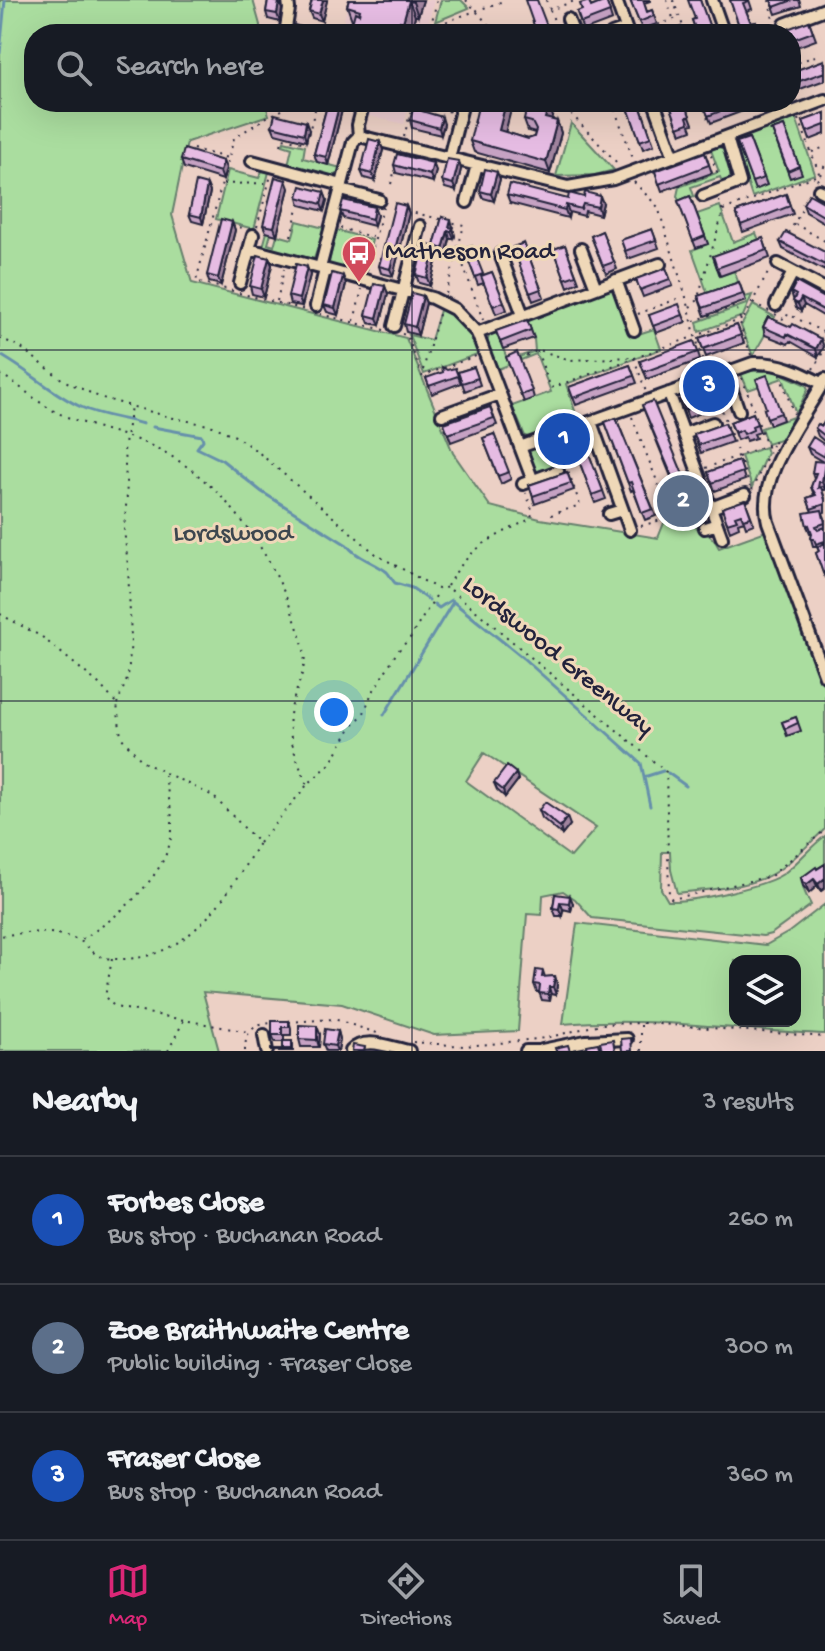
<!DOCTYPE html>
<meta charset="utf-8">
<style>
body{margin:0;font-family:"Gochi Hand",sans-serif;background:#20242c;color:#f1f3f6}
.controls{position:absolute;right:24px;bottom:24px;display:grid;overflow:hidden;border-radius:16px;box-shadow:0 8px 32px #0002}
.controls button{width:72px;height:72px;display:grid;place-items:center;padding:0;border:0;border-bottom:2px solid #363941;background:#171b24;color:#f1f3f6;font:40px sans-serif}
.you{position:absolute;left:334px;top:712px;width:28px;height:28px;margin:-20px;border:6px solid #fff;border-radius:50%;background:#1a73e8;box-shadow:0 0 0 12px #1a73e833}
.badge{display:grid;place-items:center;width:52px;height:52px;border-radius:50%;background:#db2777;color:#fff;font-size:26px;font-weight:700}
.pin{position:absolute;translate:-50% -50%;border:4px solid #fff;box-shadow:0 2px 8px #0006}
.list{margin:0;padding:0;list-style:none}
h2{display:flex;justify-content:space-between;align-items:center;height:104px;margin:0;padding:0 32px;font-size:34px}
h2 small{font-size:26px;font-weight:400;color:#9ea1a6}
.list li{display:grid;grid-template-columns:52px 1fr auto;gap:24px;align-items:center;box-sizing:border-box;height:128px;padding:0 32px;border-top:2px solid #363941}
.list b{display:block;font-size:30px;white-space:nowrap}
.list p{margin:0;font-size:26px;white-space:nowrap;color:#9ea1a6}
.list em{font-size:26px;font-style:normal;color:#9ea1a6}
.icon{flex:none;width:44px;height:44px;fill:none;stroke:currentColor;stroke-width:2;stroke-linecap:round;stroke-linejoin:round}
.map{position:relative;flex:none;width:825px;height:1051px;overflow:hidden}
.search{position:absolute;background:#171b24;box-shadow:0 8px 32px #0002;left:24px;right:24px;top:24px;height:88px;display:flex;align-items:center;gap:20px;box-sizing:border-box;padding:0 28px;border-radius:32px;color:#9ea1a6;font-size:30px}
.sheet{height:488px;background:#171b24}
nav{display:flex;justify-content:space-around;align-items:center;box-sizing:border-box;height:112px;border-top:2px solid #363941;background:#171b24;font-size:22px;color:#9ea1a6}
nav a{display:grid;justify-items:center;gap:4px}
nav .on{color:#db2777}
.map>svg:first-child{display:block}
.built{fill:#eacace}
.green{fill:#aadd9f;stroke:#66806d;stroke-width:2;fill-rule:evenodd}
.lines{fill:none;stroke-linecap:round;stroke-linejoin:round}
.stream{stroke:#6690ab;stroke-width:3}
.minor-casing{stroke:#22223b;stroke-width:16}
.path{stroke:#22223b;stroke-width:2;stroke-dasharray:2 6;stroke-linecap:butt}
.minor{stroke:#efd8b8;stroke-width:10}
.wall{fill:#c6a2c3;stroke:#22223b;stroke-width:2}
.shaded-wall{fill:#a1849f;stroke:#22223b;stroke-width:2}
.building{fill:#e6bce3;stroke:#22223b;stroke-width:2}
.grid{fill:none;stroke:#22223b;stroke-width:2;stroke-opacity:0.55}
.labels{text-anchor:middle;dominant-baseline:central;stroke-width:6;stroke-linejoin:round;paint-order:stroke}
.poi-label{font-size:26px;fill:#22223b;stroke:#efd8b8;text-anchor:start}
.park-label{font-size:26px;fill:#3d474f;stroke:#efd8b8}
.street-label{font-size:26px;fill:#22223b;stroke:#efd8b8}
</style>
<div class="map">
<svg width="825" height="1051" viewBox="0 0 825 1051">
<rect width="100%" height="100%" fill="#ecd0c5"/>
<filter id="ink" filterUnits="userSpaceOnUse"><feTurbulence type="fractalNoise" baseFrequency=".0125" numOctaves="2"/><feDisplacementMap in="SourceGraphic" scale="16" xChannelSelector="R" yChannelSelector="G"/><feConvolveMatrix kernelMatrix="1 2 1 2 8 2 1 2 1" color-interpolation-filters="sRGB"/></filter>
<g filter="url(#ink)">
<path class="built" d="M 346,0 L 434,0 L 426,34 L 341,34 L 348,1 Z
M 369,102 L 410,102 L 404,124 L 366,115 Z"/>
<path class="green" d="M 0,0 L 253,0 L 260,25 L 259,34 L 34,34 L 34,102 L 265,102 L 269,115 L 187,142 L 172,215 L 192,283 L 406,338 L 453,453 L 490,506 L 540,519 L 658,538 L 664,523 L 670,519 C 689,524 710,529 719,548 L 766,531 L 825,688 L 825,829 C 810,843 794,860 777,871 C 750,889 708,889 677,893 L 671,870 L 670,852 L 662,852 L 661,889 L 668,901 C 691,902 764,887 783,874 C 798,863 810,847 825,836 L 825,867 C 798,875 798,880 811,905 L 771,934 L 763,936 L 592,918 L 575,899 L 563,891 L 543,895 L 542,915 L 527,914 L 518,1031 L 434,1035 L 342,1004 L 203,992 L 219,1051 L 0,1051 ZM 484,753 L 596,828 L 571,857 L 466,781 Z
M 441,0 L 461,0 L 469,8 L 435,22 Z
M 796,118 L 815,174 L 752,197 L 735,145 L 738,139 Z
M 571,123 L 614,170 L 595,175 L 556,176 Z
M 284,141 L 305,146 L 303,158 L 341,168 L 340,171 L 332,177 L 288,165 L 292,148 L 283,145 Z
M 718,147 L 725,149 L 732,168 L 729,181 L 723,184 L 720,177 L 691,187 L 694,196 L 679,201 L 677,196 L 679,187 L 719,172 L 711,150 Z
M 228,170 L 259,178 L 262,171 L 269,172 L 254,229 L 216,219 Z
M 720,206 L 733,242 L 756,233 L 762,247 L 720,276 L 734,271 L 741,289 L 710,300 L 692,250 L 708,244 L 697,214 Z
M 297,221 L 324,228 L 314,259 L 263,247 L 267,232 L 271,233 L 268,244 L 274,246 L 277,235 L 292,239 Z
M 336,230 L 372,240 L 363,275 L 331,266 L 329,263 Z
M 612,287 L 616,290 L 632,336 L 654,329 L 661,349 L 566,384 L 578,420 L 531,438 L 525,436 L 512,406 L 551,392 L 536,354 L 498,369 L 487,342 L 490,334 L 496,331 L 508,361 L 535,351 L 534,339 L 527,319 Z
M 752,295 L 743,316 L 699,332 L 697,322 L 746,304 L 745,297 Z
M 753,305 L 775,317 L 753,356 L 741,326 Z
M 441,307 L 464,325 L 480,353 L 424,374 L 409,335 L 431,340 Z
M 751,371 L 776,371 L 806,385 L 808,389 L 796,414 L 783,378 L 748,390 L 741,374 Z
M 793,417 L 783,439 L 767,444 L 761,428 Z
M 553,439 L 563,466 L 537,473 L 533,470 L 528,452 L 531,448 Z
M 765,447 L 767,453 L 752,487 L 741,456 Z
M 825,904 L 825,1034 C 737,1031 651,1016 563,1024 L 577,923 L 766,945 L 789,932 ZM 795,961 L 795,1021 L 735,1021 L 735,961 Z"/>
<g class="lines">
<path class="stream" d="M 0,53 L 5,0
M 0,355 C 28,370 52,394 81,407 C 100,416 123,418 143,424
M 153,427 L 202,436 L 203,440 L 197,448 L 222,460 L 262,492 L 347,545 C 355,557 376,563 387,572 C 390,575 392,580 395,583 L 412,588 L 429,600
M 434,604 L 439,608 L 451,600 L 523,658 L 641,763 L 650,806
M 384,715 L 453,602
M 668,773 L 686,786
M 644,777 L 663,771"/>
<g class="minor-casing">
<path id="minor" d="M 712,0 L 724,34
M 617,3 L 628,34
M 568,19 L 574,34
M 785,24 L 825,9
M 285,34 L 289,9 L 288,0
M 612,34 L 626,29
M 372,102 L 377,103
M 654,102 L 674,157
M 359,136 L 568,187 L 613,179 L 825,100
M 449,158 L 463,102
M 252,161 L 342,185
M 341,190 L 379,200
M 819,190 L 825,193
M 703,196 L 740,182 L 727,138
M 467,202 L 477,165
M 249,249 L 432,298 L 454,309 L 477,333 L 533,481
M 581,249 L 596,288
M 500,254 L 523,315
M 778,264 L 825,289
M 320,268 L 353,142 L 359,136 L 358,125 L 364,102
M 616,280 L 634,330
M 240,283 L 253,235
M 776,305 L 793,272
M 316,306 L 325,270
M 394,326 L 420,226
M 477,333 L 660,264
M 725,371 L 739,411
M 825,379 C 804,419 755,476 768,522 L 825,676
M 669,393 L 722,538
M 442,415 L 500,394
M 591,422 L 630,530
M 684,434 L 713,423
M 520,447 L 753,363 C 780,362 800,372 823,384
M 523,484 L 558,471
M 711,508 L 745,495
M 609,514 L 622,510
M 705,528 L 717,524
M 264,1035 L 267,1051
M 542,1050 L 586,1041 L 627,1039
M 351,1051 C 365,1035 391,1048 409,1051
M 526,1051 L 542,1051"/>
</g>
<path class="path" d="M 466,0 L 497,34
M 546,0 L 550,9
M 667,0 L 673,18
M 673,0 L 686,34
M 769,0 L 776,34
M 431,27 L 506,0
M 643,30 L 680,17
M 429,34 L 437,0
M 559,34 L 550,10 L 577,0
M 791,65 L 815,56
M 316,102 L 326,105
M 417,102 L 451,112
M 560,102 L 619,165
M 612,102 L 634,161
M 702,102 L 709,122
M 340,108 L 353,112
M 799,119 L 820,176 L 817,180
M 770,130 L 776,144
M 404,137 L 413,102
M 281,145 L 283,138 L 306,143 L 317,102
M 193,149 L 228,158
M 812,152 L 825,147
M 820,175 L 825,165
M 634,182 L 658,207 L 689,307 L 695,336 L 707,370
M 223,184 L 267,183
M 391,184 L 395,170
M 664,191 L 717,172 L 710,153
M 723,210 L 818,175
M 407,211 L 444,220
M 795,224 L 825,241
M 232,225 L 242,228
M 257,227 L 271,175
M 340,228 L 375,238
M 789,233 L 805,204
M 291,236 L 300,200
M 458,251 L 483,320
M 367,271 L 383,207
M 233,291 L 196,281 L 234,138 L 267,117 L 299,102
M 239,293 L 306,310
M 446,294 L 464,225 L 450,222
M 277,301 L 284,269
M 753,303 L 769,311
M 690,307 L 697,301 L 723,212 L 719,201
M 320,314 L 384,330
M 638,314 L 677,299
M 775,314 L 785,320 L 788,314 L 825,333
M 354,321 L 362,289
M 694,321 L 736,306 L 740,319
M 402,334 L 407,335 L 422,376 L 476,356
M 0,338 L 20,347 L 63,380 L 99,397 L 169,417 L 213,426 L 235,436 L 257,451 L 377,555 L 440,590 L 447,587 L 461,598 L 666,772 L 669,896 L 672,899 L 771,876 L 825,830
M 537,351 L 551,388 L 743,319
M 751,355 L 740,325 L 769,271
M 634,358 L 646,392
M 519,359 L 539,350 L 570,360 L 632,357
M 813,369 L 825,349
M 423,370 L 440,311
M 0,374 C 20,385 36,402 56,412 C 91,429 129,433 164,452 C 236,492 284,572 304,650 C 308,670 292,695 290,715 C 287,739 299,764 307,785
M 780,375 L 794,414
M 742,378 L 769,452
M 714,388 L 750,487
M 632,417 L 671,517
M 558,443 L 566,464
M 706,468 L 775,442
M 752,490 L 772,445
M 551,515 L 580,505 L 568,470
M 641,526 L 671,517 L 676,519 L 703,511
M 447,586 C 471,545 491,539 530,519 L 533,512 L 526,493
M 0,614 L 42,637 L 99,684 L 117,704 L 121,737 L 143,762 L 213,796 L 259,843 C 231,888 200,945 142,957 C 129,959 112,961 99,956 C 92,953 87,944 80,941 C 54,929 26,932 0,936
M 117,704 L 128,677 L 131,639 L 128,566 L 124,529 L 127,495 L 124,451 L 131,406
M 259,843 L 307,785 L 330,764 L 351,728 L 364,713 L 371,695 L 397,652 L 410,638 L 439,591
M 82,939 C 117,919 174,870 172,825 C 172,809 167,792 165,775
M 112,959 L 105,997 L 115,1007 L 248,1032
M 289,1022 L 334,1019 L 380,1034
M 641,1025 L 641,1051
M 413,1042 L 463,1046 L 490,1044 L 546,1038 L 601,1024 L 646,1023 L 825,1037
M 168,1051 L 184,1020
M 245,1051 C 245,1030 254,1024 274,1023"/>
<use href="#minor" class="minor"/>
</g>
<path class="wall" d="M 267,0 L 271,0 L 282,9 L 280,22 L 268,19 L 266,12 L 268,0 Z
M 312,0 L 327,0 L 322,21 L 312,18 L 309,11 Z
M 349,0 L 423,0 L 418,16 L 415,16 L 410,34 L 351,34 L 350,31 L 352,20 L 347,6 Z
M 630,0 L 650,0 L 650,1 L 644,3 L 647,12 L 652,10 L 657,24 L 642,29 Z
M 700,0 L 712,34 L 697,34 L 692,20 L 695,19 Z
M 730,0 L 749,0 L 752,9 L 746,11 L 751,23 L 756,22 L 760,34 L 742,34 Z
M 771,0 L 799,0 L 801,6 L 776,14 Z
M 606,1 L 612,20 L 583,31 L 577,12 Z
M 809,21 L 816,40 L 791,49 L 791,34 Z
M 825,63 L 825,80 L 792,92 L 791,89 L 791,72 Z
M 328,102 L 345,102 L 344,108 L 341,107 L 342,110 L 328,165 L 317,162 L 314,154 Z
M 626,102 L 639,102 L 654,145 L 643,149 Z
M 669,102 L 684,109 L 687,108 L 693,124 L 690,125 L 692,130 L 681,134 Z
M 711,102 L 767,102 L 711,123 L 704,105 Z
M 424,112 L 444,124 L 441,135 L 412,128 L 410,120 Z
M 825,113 L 825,134 L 810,140 L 803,121 Z
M 553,117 L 552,120 L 557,121 L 561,133 L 550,173 L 474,152 L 470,141 L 505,132 L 528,139 L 534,137 L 535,133 L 528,131 L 524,120 Z
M 272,126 L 309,130 L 306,141 L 275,133 Z
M 784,126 L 802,174 L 790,178 L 772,130 Z
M 749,138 L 767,185 L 755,190 L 737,142 Z
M 380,142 L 383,150 L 375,181 L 364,178 L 361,171 Z
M 705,153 L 712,173 L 662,191 L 655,171 Z
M 181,160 L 226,168 L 223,180 L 184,168 Z
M 433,163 L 436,171 L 433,182 L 396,173 L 394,165 Z
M 461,169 L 456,191 L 445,188 L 442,181 Z
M 500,179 L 494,201 L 483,198 L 480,191 Z
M 207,185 L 210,192 L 203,224 L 192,221 L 189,214 Z
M 289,188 L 277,235 L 266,232 L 263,225 Z
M 324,192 L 327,200 L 324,211 L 300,205 L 298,197 Z
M 786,194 L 793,214 L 743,232 L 736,212 Z
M 507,195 L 568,199 L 603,203 L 600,215 L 585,211 L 584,216 L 569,212 L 568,218 L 510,203 Z
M 690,196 L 708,244 L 696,248 L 678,201 Z
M 825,203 L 825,223 L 806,212 L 803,204 Z
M 406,206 L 409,213 L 393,276 L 381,273 L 379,266 Z
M 340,211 L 377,215 L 374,226 L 343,218 Z
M 442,217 L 454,227 L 453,229 L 455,236 L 454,239 L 450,239 L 446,256 L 438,254 L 430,286 L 419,283 L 416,275 L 434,247 Z
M 232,222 L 235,230 L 221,285 L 209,282 L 207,275 Z
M 652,229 L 659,248 L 628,259 L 621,240 Z
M 602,231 L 617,269 L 606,274 L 591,236 Z
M 763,238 L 770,258 L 720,276 L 713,256 Z
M 780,242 L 825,252 L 825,271 L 783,249 Z
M 524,243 L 544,297 L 533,301 L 513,247 Z
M 565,245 L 579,282 L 568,287 L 554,249 Z
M 464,249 L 483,275 L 492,272 L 507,310 L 496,314 L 484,283 L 478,285 Z
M 269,258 L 272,265 L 264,297 L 252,294 L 250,286 Z
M 307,267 L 310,275 L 302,306 L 290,304 L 288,296 Z
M 666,268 L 673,286 L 643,297 L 636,279 Z
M 343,276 L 346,284 L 338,315 L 327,312 L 324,305 Z
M 739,282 L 746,301 L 705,316 L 698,296 Z
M 385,286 L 388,294 L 380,325 L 369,323 L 366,315 Z
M 791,292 L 825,298 L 825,317 L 804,305 L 801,311 L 796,308 Z
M 423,296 L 426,303 L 418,335 L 406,332 L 404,324 Z
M 649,315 L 683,315 L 686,322 L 656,333 Z
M 768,317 L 824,347 L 818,357 L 790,341 L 788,344 L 765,335 L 763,327 Z
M 527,320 L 534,338 L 503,349 L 496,331 Z
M 737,325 L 744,343 L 706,357 L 699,338 Z
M 698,352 L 700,360 L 647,379 L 640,361 Z
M 506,357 L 532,391 L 534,398 L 524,402 Z
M 630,365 L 637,383 L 576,405 L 569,387 Z
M 474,367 L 480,385 L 465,391 L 458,372 Z
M 458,376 L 461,383 L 432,394 L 426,378 Z
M 711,388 L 718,406 L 688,418 L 681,399 Z
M 642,405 L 684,477 L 687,484 L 685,485 L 693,508 L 680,513 L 670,486 L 674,484 Z
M 490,407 L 497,425 L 451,442 L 444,423 Z
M 764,409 L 781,413 L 783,420 L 770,425 Z
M 753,413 L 760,432 L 754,434 L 756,438 L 746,441 L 745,437 L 737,440 L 730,422 Z
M 616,418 L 656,516 L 645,520 L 633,490 L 631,491 L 605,422 Z
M 825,422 L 825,442 L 818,436 L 815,428 L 822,426 Z
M 725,423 L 732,442 L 701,453 L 694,434 Z
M 580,430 L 606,499 L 595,503 L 569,434 Z
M 494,434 L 511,479 L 501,484 L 483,438 Z
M 825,445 L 825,490 L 822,490 L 825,498 L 825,512 L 823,513 L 825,518 L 825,578 L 816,553 L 819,552 L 817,546 L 813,546 L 811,539 L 812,533 L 810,533 L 807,526 L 812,512 L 807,498 L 814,495 L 811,487 L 814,479 L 812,473 L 823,462 L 810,454 L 807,447 Z
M 739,461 L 745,480 L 715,491 L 708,472 Z
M 567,472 L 574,490 L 535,504 L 529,485 Z
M 745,500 L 754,524 L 746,527 L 744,521 L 738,523 L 739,527 L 730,531 L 722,508 Z
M 796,717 L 801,731 L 787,736 L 782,722 Z
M 516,773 L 518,780 L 505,797 L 497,790 L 494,783 Z
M 539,810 L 570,825 L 562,835 L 542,818 Z
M 825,864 L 825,888 L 821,891 L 817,886 L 809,893 L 803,886 L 801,878 Z
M 555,894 L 573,903 L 571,911 L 563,909 L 562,916 L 556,916 L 553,908 Z
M 543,971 L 545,977 L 555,976 L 557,984 L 556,995 L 551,994 L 550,1001 L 542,1000 L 539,992 L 537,992 L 534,984 Z
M 289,1021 L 291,1028 L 291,1035 L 284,1035 L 284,1041 L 293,1044 L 293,1051 L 271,1051 L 283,1049 L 283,1042 L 275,1042 L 272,1035 Z
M 338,1031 L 340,1039 L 338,1051 L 326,1051 L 323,1044 Z
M 320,1034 L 319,1047 L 301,1047 L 299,1039 Z"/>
<path class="shaded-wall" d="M 323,0 L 327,0 L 327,1 L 322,21 L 319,14 Z
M 413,0 L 423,0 L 418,16 L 413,2 Z
M 409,1 L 415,16 L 410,34 L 408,34 L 403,22 Z
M 279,2 L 282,9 L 280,22 L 277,14 Z
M 400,21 L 405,34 L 397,34 L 397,33 Z
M 369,24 L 373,34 L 367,34 Z
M 340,102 L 342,110 L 328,165 L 326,157 Z
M 506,102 L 513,102 L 503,141 L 499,130 Z
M 549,105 L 553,117 L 549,130 L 545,118 Z
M 442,117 L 444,124 L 441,135 L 439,128 Z
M 557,121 L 561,133 L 550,173 L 546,162 Z
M 306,122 L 309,130 L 306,141 L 304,134 Z
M 380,142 L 383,150 L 375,181 L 372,174 Z
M 223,161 L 226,168 L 223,180 L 220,172 Z
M 459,161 L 461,169 L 456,191 L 453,184 Z
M 433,163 L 436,171 L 433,182 L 430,175 Z
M 497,172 L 500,179 L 494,201 L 491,194 Z
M 286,180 L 289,188 L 277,235 L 274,227 Z
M 207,185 L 210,192 L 203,224 L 201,217 Z
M 324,192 L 327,200 L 324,211 L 321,204 Z
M 600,196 L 603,203 L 600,215 L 598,207 Z
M 566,205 L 569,212 L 568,218 L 565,210 Z
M 406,206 L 409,213 L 393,276 L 390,269 Z
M 374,207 L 377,215 L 374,226 L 372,219 Z
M 451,219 L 455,236 L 454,239 L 449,227 Z
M 232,222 L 235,230 L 221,285 L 218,278 Z
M 448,231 L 450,239 L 446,256 L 443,249 Z
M 435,247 L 438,254 L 430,286 L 427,278 Z
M 269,258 L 272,265 L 264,297 L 261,289 Z
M 307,267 L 310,275 L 302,306 L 299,299 Z
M 343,276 L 346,284 L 338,315 L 335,308 Z
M 385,286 L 388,294 L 380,325 L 377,318 Z
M 423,296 L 426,303 L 418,335 L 415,327 Z
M 801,298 L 804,305 L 801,311 L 798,304 Z
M 821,339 L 824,347 L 818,357 L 816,349 Z
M 825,465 L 825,490 L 822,482 Z
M 516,773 L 518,780 L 505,797 L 503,790 Z
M 567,817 L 570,825 L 562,835 L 560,827 Z
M 825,878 L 825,888 L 821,891 L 818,884 Z
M 814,879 L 817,886 L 809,893 L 806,885 Z
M 570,896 L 573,903 L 571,911 L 569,903 Z
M 560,902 L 563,909 L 562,916 L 559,909 Z
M 555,976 L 557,984 L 556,995 L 553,987 Z
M 549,987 L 551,994 L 550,1001 L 548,994 Z
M 317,1026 L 320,1034 L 319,1047 L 317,1040 Z
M 338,1031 L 340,1039 L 338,1051 L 337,1051 L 335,1046 Z"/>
<path class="building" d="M 268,0 L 279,2 L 277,14 L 266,12 Z
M 312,0 L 323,0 L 319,14 L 309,11 Z
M 349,0 L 413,0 L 413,2 L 409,1 L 403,22 L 400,21 L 397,33 L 386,30 L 387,26 L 384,28 L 369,24 L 367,34 L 350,31 L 355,12 L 359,14 L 360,10 L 347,6 Z
M 525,0 L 537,0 L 550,34 L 537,34 Z
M 630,0 L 643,0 L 647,12 L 652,10 L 654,16 L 639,22 Z
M 688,0 L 700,0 L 710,28 L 700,32 L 698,27 L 695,28 L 692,20 L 695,19 Z
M 730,0 L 749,0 L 749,1 L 743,3 L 751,23 L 756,22 L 758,29 L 754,31 L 755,34 L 742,34 Z
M 771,0 L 793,0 L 774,7 Z
M 589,1 L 591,7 L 606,1 L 610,12 L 581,23 L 577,12 L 582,10 L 580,4 Z
M 809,21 L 813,32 L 791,40 L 791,34 L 779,34 L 779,32 Z
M 294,25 L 316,31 L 315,34 L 292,34 Z
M 681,27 L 684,34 L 662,34 Z
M 824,60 L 825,72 L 791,84 L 791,72 Z
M 328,102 L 340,102 L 326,157 L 314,154 Z
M 479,102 L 506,102 L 499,130 L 528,139 L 534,137 L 536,130 L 532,122 L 524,120 L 528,102 L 536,102 L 549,105 L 545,118 L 557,121 L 546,162 L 470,141 Z
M 626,102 L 639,102 L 651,137 L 640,141 Z
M 669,102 L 681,102 L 684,109 L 687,108 L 690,116 L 687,117 L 689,123 L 678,127 Z
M 711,102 L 744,102 L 708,116 L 704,105 Z
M 414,106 L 423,108 L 422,111 L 442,117 L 439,128 L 410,120 Z
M 825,113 L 825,125 L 807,132 L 803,121 Z
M 275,114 L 306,122 L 304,134 L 272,126 Z
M 784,126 L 799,166 L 788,171 L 772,130 Z
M 749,138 L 764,178 L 752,182 L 737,142 Z
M 369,139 L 380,142 L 372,174 L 361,171 Z
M 184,149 L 223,161 L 220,172 L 181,160 Z
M 705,153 L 709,165 L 659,184 L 655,171 Z
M 397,154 L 433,163 L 430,175 L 394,165 Z
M 447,159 L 459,161 L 453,184 L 442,181 Z
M 485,169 L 497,172 L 491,194 L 480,191 Z
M 275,177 L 286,180 L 274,227 L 263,225 Z
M 196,182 L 207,185 L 201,217 L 189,214 Z
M 510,184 L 568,199 L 569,193 L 584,197 L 585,192 L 600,196 L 598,207 L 583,204 L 581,209 L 566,205 L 565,210 L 507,195 Z
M 301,186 L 324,192 L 321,204 L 298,197 Z
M 786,194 L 790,206 L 741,225 L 736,212 Z
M 809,194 L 825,203 L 825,217 L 803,204 Z
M 690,196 L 705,236 L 693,241 L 678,201 Z
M 343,200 L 374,207 L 372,219 L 340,211 Z
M 395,203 L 406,206 L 390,269 L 379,266 Z
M 442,217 L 451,219 L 449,227 L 453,228 L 451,232 L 448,231 L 443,249 L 434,246 Z
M 221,219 L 232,222 L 218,278 L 207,275 Z
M 652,229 L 656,240 L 625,251 L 621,240 Z
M 602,231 L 614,262 L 603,266 L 591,236 Z
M 786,232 L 825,252 L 825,265 L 780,242 Z
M 763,238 L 767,250 L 717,268 L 713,256 Z
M 524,243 L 541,289 L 530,293 L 513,247 Z
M 424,244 L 435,247 L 427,278 L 416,275 Z
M 565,245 L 576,275 L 565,279 L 554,249 Z
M 472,246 L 483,274 L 475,277 L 464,249 Z
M 258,255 L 269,258 L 261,289 L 250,286 Z
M 296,264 L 307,267 L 299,299 L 288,296 Z
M 666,268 L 670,279 L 640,290 L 636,279 Z
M 492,272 L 504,302 L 493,306 L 481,276 Z
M 332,273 L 343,276 L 335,308 L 324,305 Z
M 739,282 L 743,294 L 703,308 L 698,296 Z
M 796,282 L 825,298 L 825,311 L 801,298 L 798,304 L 793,301 L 796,295 L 791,292 Z
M 374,284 L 385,286 L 377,318 L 366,315 Z
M 412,293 L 423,296 L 415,327 L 404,324 Z
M 679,304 L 683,315 L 653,326 L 649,315 Z
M 768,317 L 791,327 L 793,324 L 821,339 L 816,349 L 787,334 L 786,337 L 763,327 Z
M 527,320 L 531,330 L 500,342 L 496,331 Z
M 737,325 L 741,335 L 703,349 L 699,338 Z
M 694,341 L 698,352 L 644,372 L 640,361 Z
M 517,352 L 532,391 L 521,395 L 506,357 Z
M 630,365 L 634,376 L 573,398 L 569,387 Z
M 442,367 L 447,370 L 455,368 L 458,376 L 429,386 L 426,378 L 443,372 Z
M 474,367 L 478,378 L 462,383 L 458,372 Z
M 767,375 L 781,413 L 767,418 L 764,409 L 766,408 L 756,379 Z
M 711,388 L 716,399 L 685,410 L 681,399 Z
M 653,401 L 684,477 L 674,481 L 642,405 Z
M 490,407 L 494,418 L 448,434 L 444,423 Z
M 753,413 L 757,424 L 752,426 L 753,430 L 744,434 L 742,430 L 735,433 L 730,422 Z
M 616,418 L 653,509 L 642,513 L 631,482 L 628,483 L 605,422 Z
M 824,422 L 825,422 L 825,436 L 815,428 L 818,424 L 822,426 Z
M 725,423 L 729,434 L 698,445 L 694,434 Z
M 580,430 L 603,491 L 592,495 L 569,434 Z
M 494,434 L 509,472 L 498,476 L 483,438 Z
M 813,437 L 825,445 L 825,454 L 824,457 L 807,447 Z
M 739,461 L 743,472 L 712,483 L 708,472 Z
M 814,461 L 825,462 L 822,482 L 819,482 L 818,488 L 821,487 L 825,500 L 825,504 L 811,509 L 807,498 L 816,495 L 811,487 L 816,473 L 812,473 Z
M 567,472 L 571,483 L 533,496 L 529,485 Z
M 683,481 L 691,500 L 677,505 L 670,486 Z
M 745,500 L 751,517 L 743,519 L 741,514 L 735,516 L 737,520 L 727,523 L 722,508 Z
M 822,510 L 825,523 L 816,526 L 818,530 L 825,527 L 825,541 L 816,544 L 814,539 L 811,539 L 812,533 L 809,525 L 807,526 L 804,513 Z
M 825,543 L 825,572 L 823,573 L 816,553 L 819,551 L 817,547 Z
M 796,717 L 798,723 L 785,729 L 782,722 Z
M 507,766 L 516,773 L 503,790 L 494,783 Z
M 545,802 L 567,817 L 560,827 L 539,810 Z
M 825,864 L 825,878 L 818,884 L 814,879 L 806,885 L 801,878 L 816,867 L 817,869 Z
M 555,894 L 570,896 L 569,903 L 560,902 L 559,909 L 553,908 Z
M 536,970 L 543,971 L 542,977 L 555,976 L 553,987 L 549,987 L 548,994 L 539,993 L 540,985 L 534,984 Z
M 272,1021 L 289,1021 L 289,1027 L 282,1027 L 282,1035 L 272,1035 Z
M 299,1025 L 317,1026 L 317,1040 L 299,1039 Z
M 325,1029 L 338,1031 L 335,1046 L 323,1044 Z
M 631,1038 L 632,1051 L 622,1051 L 621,1039 Z
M 613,1040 L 615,1051 L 602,1051 L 600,1042 Z
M 283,1041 L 292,1041 L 292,1049 L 283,1049 Z
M 598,1043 L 600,1051 L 588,1051 L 587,1045 Z
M 353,1045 L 365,1047 L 364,1051 L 352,1051 Z
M 568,1045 L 570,1051 L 556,1051 L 555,1048 Z
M 271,1049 L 287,1049 L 288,1051 L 271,1051 Z"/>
</g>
<path class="grid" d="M 412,0 L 412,34M 412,102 L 412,1051M 0,350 L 825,350M 0,701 L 825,701"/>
<defs>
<g id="bus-pin" transform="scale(1.8)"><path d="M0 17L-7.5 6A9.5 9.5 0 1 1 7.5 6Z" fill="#d1495b" stroke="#efd8b8"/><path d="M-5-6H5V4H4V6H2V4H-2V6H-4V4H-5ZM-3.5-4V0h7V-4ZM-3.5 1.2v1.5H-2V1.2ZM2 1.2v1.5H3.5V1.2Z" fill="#fff"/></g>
</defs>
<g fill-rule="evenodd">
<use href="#bus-pin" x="359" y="253"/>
</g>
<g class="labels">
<g class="poi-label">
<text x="385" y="253">Matheson Road</text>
</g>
<g class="park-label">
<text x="233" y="535">Lordswood</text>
</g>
<g class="street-label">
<text transform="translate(557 657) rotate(39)">Lordswood Greenway</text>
</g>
</g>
</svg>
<div class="controls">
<button><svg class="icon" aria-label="layers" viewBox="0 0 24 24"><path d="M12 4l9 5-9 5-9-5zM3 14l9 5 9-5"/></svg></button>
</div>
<div class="you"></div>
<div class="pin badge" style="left:564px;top:439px;background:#1a4fb4">1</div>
<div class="pin badge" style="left:683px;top:501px;background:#5c6f8a">2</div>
<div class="pin badge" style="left:709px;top:386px;background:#1a4fb4">3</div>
<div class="search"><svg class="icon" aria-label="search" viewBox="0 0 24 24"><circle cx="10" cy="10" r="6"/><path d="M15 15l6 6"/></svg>Search here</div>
</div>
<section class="sheet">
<h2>Nearby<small>3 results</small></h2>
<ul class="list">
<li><span class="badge" style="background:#1a4fb4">1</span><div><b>Forbes Close</b><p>Bus stop · Buchanan Road</p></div><em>260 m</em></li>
<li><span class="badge" style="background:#5c6f8a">2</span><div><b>Zoe Braithwaite Centre</b><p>Public building · Fraser Close</p></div><em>300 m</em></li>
<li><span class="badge" style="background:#1a4fb4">3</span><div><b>Fraser Close</b><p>Bus stop · Buchanan Road</p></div><em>360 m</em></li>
</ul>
</section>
<nav>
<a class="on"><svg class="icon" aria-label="map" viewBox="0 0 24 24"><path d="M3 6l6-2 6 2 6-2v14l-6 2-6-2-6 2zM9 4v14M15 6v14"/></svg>Map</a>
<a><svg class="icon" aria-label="directions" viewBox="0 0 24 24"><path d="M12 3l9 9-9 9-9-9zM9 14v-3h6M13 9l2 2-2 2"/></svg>Directions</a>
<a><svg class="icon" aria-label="saved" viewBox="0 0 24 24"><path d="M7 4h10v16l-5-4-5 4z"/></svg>Saved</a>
</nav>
